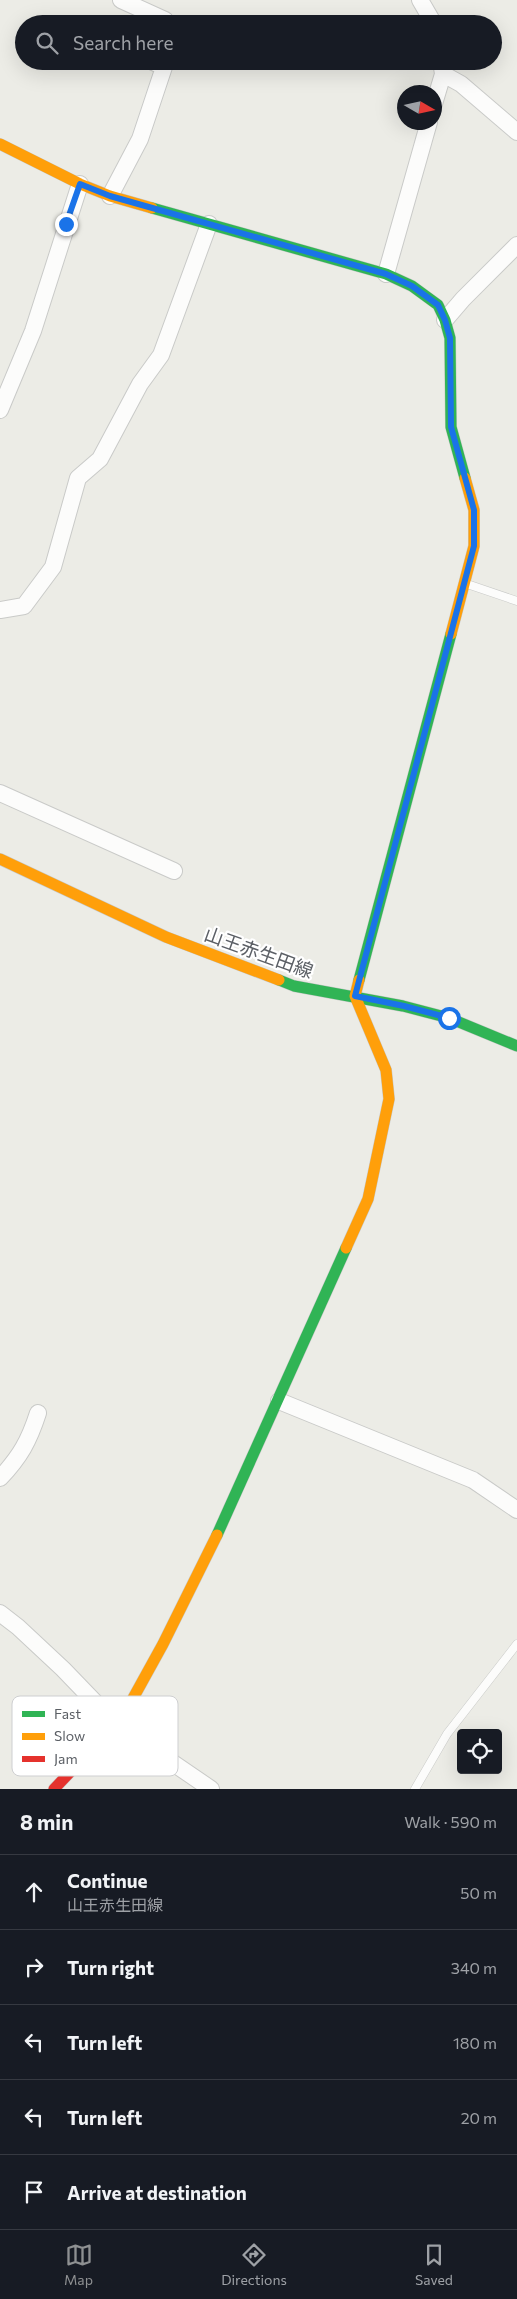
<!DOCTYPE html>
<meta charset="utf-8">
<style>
body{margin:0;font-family:Commissioner,"Noto Sans JP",sans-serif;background:#242831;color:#f1f3f6}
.controls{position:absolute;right:15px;bottom:15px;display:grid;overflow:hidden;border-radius:5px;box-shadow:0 5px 20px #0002}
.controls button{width:45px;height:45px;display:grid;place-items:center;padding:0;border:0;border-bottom:1px solid #363941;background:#171b24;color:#f1f3f6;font:25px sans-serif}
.compass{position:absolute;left:397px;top:85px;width:45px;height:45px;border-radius:50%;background:#171b24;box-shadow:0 5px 20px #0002;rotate:99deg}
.stop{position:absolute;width:15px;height:15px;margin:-11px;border:4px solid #1a73e8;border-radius:50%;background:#fff}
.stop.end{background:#1a73e8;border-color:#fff;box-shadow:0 1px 5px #0008}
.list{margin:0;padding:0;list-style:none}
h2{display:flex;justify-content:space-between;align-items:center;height:65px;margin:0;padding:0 20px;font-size:21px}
h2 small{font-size:16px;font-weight:400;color:#9ea1a6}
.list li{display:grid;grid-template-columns:32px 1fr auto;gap:15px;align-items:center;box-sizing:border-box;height:75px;padding:0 20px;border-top:1px solid #363941}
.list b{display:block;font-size:19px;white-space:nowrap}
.list p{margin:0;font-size:16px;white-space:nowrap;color:#9ea1a6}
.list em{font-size:16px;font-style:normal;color:#9ea1a6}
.icon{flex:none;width:28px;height:28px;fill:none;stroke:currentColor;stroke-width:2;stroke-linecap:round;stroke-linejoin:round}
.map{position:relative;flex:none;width:517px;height:1789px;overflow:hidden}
.search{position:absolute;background:#171b24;box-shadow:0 5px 20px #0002;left:15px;right:15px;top:15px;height:55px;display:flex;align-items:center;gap:12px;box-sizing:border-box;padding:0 18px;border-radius:28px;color:#9ea1a6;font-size:19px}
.sheet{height:440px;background:#171b24}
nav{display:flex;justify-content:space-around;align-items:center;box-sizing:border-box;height:70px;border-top:1px solid #363941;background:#171b24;font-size:14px;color:#9ea1a6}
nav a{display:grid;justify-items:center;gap:2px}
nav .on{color:#8e9092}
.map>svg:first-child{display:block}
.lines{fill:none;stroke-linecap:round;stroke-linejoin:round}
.lane-casing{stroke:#c9cac8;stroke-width:9}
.street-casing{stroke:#c9cac8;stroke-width:18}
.fast-casing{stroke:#c7c8c7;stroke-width:12}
.slow-casing{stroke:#c7c8c7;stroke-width:12}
.jam-casing{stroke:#c7c8c7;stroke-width:12}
.lane{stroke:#fcfcfb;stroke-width:8}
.street{stroke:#fcfcfb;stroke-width:16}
.fast{stroke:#30b455;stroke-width:11}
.slow{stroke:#ff9f0a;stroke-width:11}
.jam{stroke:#e5322d;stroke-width:11}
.route{stroke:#1a73e8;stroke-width:6}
.labels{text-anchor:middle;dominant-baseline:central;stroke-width:4.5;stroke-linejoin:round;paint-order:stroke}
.street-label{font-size:19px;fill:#5b5f65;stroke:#fff}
.key{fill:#fff;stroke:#cecfd1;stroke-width:1}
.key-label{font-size:14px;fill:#5b5f65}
</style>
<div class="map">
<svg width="517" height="1789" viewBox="0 0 517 1789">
<rect width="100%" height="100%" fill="#ecece6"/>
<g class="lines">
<g class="lane-casing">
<path id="lane" d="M 467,584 L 517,601
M 415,1789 L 447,1734 L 517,1644"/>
</g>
<g class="street-casing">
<path id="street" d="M 121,0 L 165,20 L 164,24
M 420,0 L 434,24
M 443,74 L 461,84 L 517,132
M 434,104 L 443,74 L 441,61
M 110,196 L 140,139 L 164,67 L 151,61
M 386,274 L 429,122
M 445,320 L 463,299 L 517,245
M 0,410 L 33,331 L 80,184
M 0,610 L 24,606 L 53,567 L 78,478 L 100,459 L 140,384 L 161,355 L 209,224
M 0,793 L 174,871
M 279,1401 L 473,1480 L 517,1510
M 0,1478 C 20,1457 29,1441 38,1413
M 0,1613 L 18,1627 L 63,1669 L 116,1724 L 211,1789"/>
</g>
<g class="fast-casing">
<path id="fast" d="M 152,208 L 386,274 L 412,286 L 438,305 L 445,320 L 450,338 L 451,427 L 465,478
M 279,980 L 294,986 L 403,1006 L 449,1018 L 517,1046
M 359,980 L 451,634
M 217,1535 L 346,1248"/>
</g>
<g class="slow-casing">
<path id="slow" d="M 0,144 L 80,184 L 110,196 L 152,208
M 451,634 L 474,546 L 474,510 L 465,478
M 0,859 L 166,937 L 279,980
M 346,1248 L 368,1199 L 389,1099 L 386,1070 L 355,996 L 359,980
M 131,1702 L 163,1644 L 217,1535"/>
</g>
<g class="jam-casing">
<path id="jam" d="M 54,1789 L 116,1724 L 131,1702"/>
</g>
<use href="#lane" class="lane"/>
<use href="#street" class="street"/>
<use href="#fast" class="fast"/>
<use href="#slow" class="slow"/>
<use href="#jam" class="jam"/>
</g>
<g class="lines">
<path class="route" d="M 66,224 L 80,184 L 110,196 L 386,274 L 412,286 L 438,305 L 445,320 L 450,338 L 451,427 L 474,510 L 474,546 L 355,996 L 404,1006 L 449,1018"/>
</g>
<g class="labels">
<g class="street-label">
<text transform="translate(259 952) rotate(20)">山王赤生田線</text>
</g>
</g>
<rect x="12" y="1696" width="166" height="80" rx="8" class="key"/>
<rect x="22" y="1711" width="23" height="6" fill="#30b455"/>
<rect x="22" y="1733" width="23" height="7" fill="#ff9f0a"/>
<rect x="22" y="1756" width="23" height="6" fill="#e5322d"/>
<g class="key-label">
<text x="54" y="1719">Fast</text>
<text x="54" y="1741">Slow</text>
<text x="54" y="1764">Jam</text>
</g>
</svg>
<div class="controls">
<button><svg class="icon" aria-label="locate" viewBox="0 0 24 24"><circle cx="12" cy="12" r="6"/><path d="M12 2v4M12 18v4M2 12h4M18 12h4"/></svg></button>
</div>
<svg class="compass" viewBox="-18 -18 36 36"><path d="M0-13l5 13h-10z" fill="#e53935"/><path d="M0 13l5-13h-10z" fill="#9ea1a6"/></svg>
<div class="stop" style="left:449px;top:1018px"></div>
<div class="stop end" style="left:66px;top:224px"></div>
<div class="search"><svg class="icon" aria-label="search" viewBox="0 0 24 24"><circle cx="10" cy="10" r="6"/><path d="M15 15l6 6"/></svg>Search here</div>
</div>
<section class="sheet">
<h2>8 min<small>Walk · 590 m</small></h2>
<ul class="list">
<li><svg class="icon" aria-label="ahead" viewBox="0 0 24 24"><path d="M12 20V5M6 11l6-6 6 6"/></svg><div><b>Continue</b><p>山王赤生田線</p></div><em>50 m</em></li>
<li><svg class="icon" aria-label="right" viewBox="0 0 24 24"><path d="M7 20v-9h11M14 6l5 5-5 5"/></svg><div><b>Turn right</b></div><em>340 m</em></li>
<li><svg class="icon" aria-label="left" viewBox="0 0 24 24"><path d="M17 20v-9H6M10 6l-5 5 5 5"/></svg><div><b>Turn left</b></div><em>180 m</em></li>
<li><svg class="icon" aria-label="left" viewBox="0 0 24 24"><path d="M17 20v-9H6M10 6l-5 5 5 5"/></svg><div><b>Turn left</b></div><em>20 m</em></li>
<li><svg class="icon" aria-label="arrive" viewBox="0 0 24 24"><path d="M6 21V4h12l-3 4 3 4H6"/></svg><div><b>Arrive at destination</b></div></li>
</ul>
</section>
<nav>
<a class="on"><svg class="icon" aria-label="map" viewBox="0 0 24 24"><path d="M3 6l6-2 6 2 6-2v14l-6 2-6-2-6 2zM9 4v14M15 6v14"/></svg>Map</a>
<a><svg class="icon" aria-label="directions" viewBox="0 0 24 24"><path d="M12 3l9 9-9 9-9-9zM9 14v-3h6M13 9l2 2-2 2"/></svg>Directions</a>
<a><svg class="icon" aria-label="saved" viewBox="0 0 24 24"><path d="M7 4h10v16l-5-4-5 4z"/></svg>Saved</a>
</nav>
